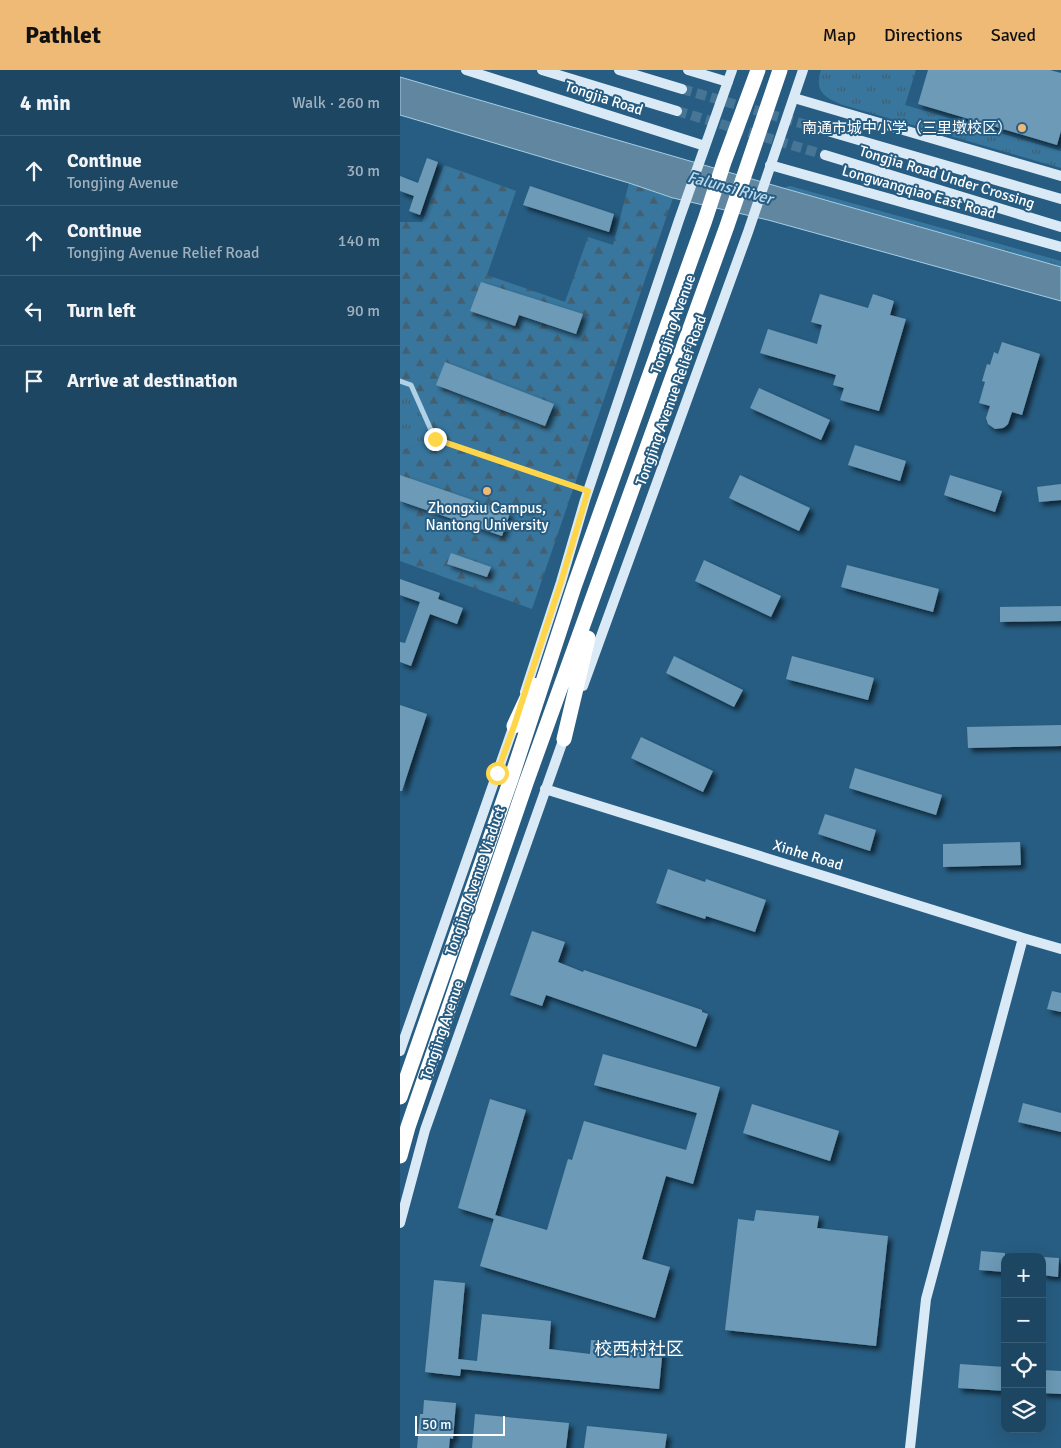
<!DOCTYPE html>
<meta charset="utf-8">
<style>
body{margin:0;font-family:Signika,"Noto Sans SC",sans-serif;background:#254d68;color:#f1f3f6}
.controls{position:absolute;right:15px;bottom:15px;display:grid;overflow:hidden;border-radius:10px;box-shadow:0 5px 20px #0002}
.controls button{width:45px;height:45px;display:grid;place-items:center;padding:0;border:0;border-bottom:1px solid #3b5e77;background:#1d4662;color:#f1f3f6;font:25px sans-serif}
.scale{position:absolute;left:15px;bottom:12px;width:90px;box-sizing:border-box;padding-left:5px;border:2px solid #fff;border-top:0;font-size:14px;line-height:18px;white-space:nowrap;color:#fff;-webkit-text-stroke:4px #275d82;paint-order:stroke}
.stop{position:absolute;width:15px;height:15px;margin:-11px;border:4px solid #ffd54a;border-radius:50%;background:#fff}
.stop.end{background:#ffd54a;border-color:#fff;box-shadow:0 1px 5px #0008}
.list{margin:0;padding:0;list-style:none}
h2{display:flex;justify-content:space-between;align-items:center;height:65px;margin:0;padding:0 20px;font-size:21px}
h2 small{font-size:16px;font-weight:400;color:#a0b1be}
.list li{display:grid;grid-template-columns:32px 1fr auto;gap:15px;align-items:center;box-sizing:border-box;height:70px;padding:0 20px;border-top:1px solid #3b5e77}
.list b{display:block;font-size:19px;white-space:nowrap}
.list p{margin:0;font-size:16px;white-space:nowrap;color:#a0b1be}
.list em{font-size:16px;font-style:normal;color:#a0b1be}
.icon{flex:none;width:28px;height:28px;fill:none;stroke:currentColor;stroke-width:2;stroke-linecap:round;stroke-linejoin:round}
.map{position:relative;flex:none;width:661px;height:1378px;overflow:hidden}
header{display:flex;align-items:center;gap:30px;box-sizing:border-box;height:70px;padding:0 25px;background:#efb976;color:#111}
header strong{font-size:24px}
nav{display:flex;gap:28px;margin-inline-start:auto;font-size:18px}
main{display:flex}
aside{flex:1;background:#1d4662}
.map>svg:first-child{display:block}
.grass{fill:url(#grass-tufts)}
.forest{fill:url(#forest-firs)}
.water{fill:#6186a0;stroke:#a4cee7}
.building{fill:#6c9ab7;filter:url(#shadow)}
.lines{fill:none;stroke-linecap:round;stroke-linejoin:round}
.secondary-tunnel{stroke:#477595;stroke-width:10;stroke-dasharray:10 5;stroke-linecap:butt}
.street{stroke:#b0d1e6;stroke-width:5}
.secondary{stroke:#d9eaf6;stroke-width:10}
.highway{stroke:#fff;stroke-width:15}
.route{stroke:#ffd54a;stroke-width:6}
.poi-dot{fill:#efb976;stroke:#275d82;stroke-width:2}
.labels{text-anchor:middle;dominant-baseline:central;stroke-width:4;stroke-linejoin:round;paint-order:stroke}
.street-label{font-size:15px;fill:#fff;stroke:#275d82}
.poi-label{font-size:15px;fill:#fff;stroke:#275d82;text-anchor:end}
.water-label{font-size:16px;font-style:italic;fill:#bbdaee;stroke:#275d82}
.quarter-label{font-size:18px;fill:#fff;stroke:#275d82}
</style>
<header>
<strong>Pathlet</strong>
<nav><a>Map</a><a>Directions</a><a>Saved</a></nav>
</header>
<main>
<aside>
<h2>4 min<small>Walk · 260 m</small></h2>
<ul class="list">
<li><svg class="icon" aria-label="ahead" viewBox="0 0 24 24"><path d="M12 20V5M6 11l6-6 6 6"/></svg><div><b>Continue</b><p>Tongjing Avenue</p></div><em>30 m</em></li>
<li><svg class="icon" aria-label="ahead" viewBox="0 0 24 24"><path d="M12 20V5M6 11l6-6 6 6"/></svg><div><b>Continue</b><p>Tongjing Avenue Relief Road</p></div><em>140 m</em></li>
<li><svg class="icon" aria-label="left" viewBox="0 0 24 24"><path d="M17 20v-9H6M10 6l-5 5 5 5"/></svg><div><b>Turn left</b></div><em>90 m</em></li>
<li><svg class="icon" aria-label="arrive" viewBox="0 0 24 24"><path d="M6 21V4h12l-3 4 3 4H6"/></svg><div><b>Arrive at destination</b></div></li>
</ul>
</aside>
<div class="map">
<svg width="661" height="1378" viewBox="0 0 661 1378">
<defs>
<pattern id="grass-tufts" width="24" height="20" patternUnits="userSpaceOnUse" patternTransform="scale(1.25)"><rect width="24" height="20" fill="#38769d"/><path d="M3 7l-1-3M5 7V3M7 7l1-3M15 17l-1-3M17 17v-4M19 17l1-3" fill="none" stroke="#435f70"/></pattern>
<pattern id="forest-firs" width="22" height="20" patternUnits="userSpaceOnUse" patternTransform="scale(1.25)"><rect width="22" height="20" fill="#38769d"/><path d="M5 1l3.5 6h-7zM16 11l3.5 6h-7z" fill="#435f70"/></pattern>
<filter id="shadow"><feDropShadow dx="4" dy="4" stdDeviation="2.5" flood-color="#0009"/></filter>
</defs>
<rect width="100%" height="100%" fill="#275d82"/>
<path class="grass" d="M 421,0 L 516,0 L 505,35 L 661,81 L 661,98 L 443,35 C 425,28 414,22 421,0 Z
M 390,116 L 661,191 L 661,197 L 383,118 Z
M 0,311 L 11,315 L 35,369 L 0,381 Z"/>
<path class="forest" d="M 44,95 L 116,121 L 87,205 L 165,232 L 188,167 L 213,175 L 229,113 L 273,128 L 132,539 L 0,491 L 0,381 L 34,369 L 11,315 L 0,311 L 0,152 L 22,152 Z"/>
<path class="water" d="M 0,7 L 383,118 L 661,197 L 661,231 L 368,150 L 273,128 L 229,113 L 0,45 Z"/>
<path class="building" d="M 528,0 L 650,0 L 661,3 L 661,61 L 657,75 L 518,34 Z
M 27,88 L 38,92 L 20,145 L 9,141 L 14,126 L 0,121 L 0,106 L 18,113 Z
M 130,116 L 214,144 L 209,162 L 123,135 Z
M 81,212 L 183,244 L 176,264 L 119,245 L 115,256 L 70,241 Z
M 420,224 L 468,238 L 473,224 L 494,231 L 490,245 L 506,249 L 479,341 L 440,330 L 444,318 L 433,315 L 436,305 L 360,283 L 368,259 L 417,274 L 422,255 L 411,252 Z
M 602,272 L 640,284 L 622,345 L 612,342 L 608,354 L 606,356 L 603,358 L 595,359 L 588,354 L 586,348 L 590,336 L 579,333 L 585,312 L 582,311 L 587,294 L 590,295 L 594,282 L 598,284 Z
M 45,292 L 154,334 L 145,356 L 36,315 Z
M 359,318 L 430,350 L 421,370 L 350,338 Z
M 455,375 L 506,391 L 500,411 L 448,395 Z
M 0,405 L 110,443 L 102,466 L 0,431 Z
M 340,405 L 410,438 L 399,461 L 329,428 Z
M 550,405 L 602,421 L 595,442 L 544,425 Z
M 661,414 L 661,430 L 639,432 L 637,417 Z
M 51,483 L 91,497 L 87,507 L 47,494 Z
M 304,490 L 381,526 L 371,547 L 295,511 Z
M 447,495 L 539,519 L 533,542 L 441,517 Z
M 0,509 L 40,523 L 38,529 L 63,538 L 57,554 L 30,544 L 11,596 L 0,592 L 0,572 L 5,573 L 20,532 L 0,525 Z
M 661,536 L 661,551 L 600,552 L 600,537 Z
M 274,586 L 343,620 L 334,637 L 266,603 Z
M 392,586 L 474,608 L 468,630 L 386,609 Z
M 0,635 L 27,644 L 2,721 L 0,721 Z
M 661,655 L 661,676 L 568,678 L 567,657 Z
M 241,667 L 313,701 L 303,722 L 231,688 Z
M 455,698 L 542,725 L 536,745 L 449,718 Z
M 425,744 L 476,760 L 470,781 L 418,764 Z
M 620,772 L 621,795 L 543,797 L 543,774 Z
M 268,799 L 305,812 L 306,809 L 366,830 L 355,862 L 306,846 L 305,849 L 256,833 Z
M 132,861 L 165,872 L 158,892 L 183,902 L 184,900 L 302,940 L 302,942 L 308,944 L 296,977 L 146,925 L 142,936 L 110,925 Z
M 652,921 L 661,923 L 661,942 L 647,939 Z
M 203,984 L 320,1017 L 293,1114 L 266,1106 L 242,1189 L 270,1197 L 255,1248 L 80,1196 L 95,1145 L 147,1160 L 168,1089 L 172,1090 L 184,1051 L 286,1080 L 297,1043 L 194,1015 Z
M 90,1029 L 126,1040 L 94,1149 L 58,1138 Z
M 623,1033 L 661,1043 L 661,1062 L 618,1052 Z
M 352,1034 L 439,1061 L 430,1091 L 343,1063 Z
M 356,1140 L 419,1146 L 417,1158 L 488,1166 L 476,1276 L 325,1260 L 338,1149 L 354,1151 Z
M 581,1181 L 605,1183 L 605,1202 L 579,1200 Z
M 642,1187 L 659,1188 L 658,1207 L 642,1205 Z
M 34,1210 L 65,1213 L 58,1289 L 77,1291 L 82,1244 L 151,1251 L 149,1279 L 190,1284 L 191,1270 L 263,1277 L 259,1319 L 61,1299 L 60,1306 L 25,1302 Z
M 560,1294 L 605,1297 L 605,1321 L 558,1318 Z
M 642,1300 L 661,1301 L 661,1324 L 642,1323 Z
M 24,1330 L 56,1333 L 53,1369 L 50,1368 L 49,1378 L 17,1378 L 20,1344 L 23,1344 Z
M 75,1344 L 169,1353 L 166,1378 L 72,1378 Z
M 187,1356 L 267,1364 L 265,1378 L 184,1378 Z"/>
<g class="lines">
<path class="secondary-tunnel" d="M 282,19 L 431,62
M 277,41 L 425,85"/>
<path class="street" d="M 0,311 L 11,315 L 35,369 L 188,421"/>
<path class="secondary" d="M 66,0 L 305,76
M 142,0 L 277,41
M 219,0 L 282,19
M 288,0 L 328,12
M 394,28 L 661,106
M 431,62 L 661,129
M 425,85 L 661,157
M 370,95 L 661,177
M 183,616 L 348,162 L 403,0
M 125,622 L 161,512 L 185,430 L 279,150 L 332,0
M 145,719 L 623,868 L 661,879
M 0,981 L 115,652
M 0,1153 L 25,1060 L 165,665
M 510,1378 L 526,1229 L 623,868"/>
<path class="highway" d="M 114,656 L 133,615
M 164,669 L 188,568
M 0,1027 L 111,709 L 174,517 L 305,150 L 324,92 L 358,0
M 0,1086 L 8,1057 L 126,713 L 327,156 L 380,0"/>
</g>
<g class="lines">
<path class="route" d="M 35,369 L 188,421 L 161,512 L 114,656 L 97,703"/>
</g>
<g class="poi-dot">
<circle cx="622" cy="58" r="5"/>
<circle cx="87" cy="421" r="5"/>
</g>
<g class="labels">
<g class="street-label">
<text transform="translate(204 28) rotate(18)">Tongjia Road</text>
<text transform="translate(547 107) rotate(17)">Tongjia Road Under Crossing</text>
<text transform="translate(519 122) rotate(16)">Longwangqiao East Road</text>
<text transform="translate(273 254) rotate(-70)">Tongjing Avenue</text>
<text transform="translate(271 330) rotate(-70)">Tongjing Avenue Relief Road</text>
<text transform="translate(408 785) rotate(17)">Xinhe Road</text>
<text transform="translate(75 811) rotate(-71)">Tongjing Avenue Viaduct</text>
<text transform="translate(42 960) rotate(-71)">Tongjing Avenue</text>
</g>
<g class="poi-label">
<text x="612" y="58">南通市城中小学（三里墩校区）</text>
<text x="87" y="438" text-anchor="middle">Zhongxiu Campus,<tspan x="87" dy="17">Nantong University</tspan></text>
</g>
<g class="water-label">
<text transform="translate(330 118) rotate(15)">Falunsi River</text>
</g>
<g class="quarter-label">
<text x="239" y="1279">校西村社区</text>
</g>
</g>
</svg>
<div class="controls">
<button>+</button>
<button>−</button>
<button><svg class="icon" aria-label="locate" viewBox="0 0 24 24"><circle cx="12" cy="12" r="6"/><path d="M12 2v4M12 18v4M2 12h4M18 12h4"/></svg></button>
<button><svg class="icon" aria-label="layers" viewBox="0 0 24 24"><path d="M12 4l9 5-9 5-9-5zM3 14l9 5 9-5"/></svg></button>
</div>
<div class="scale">50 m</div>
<div class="stop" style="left:97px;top:703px"></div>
<div class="stop end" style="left:35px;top:369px"></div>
</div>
</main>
